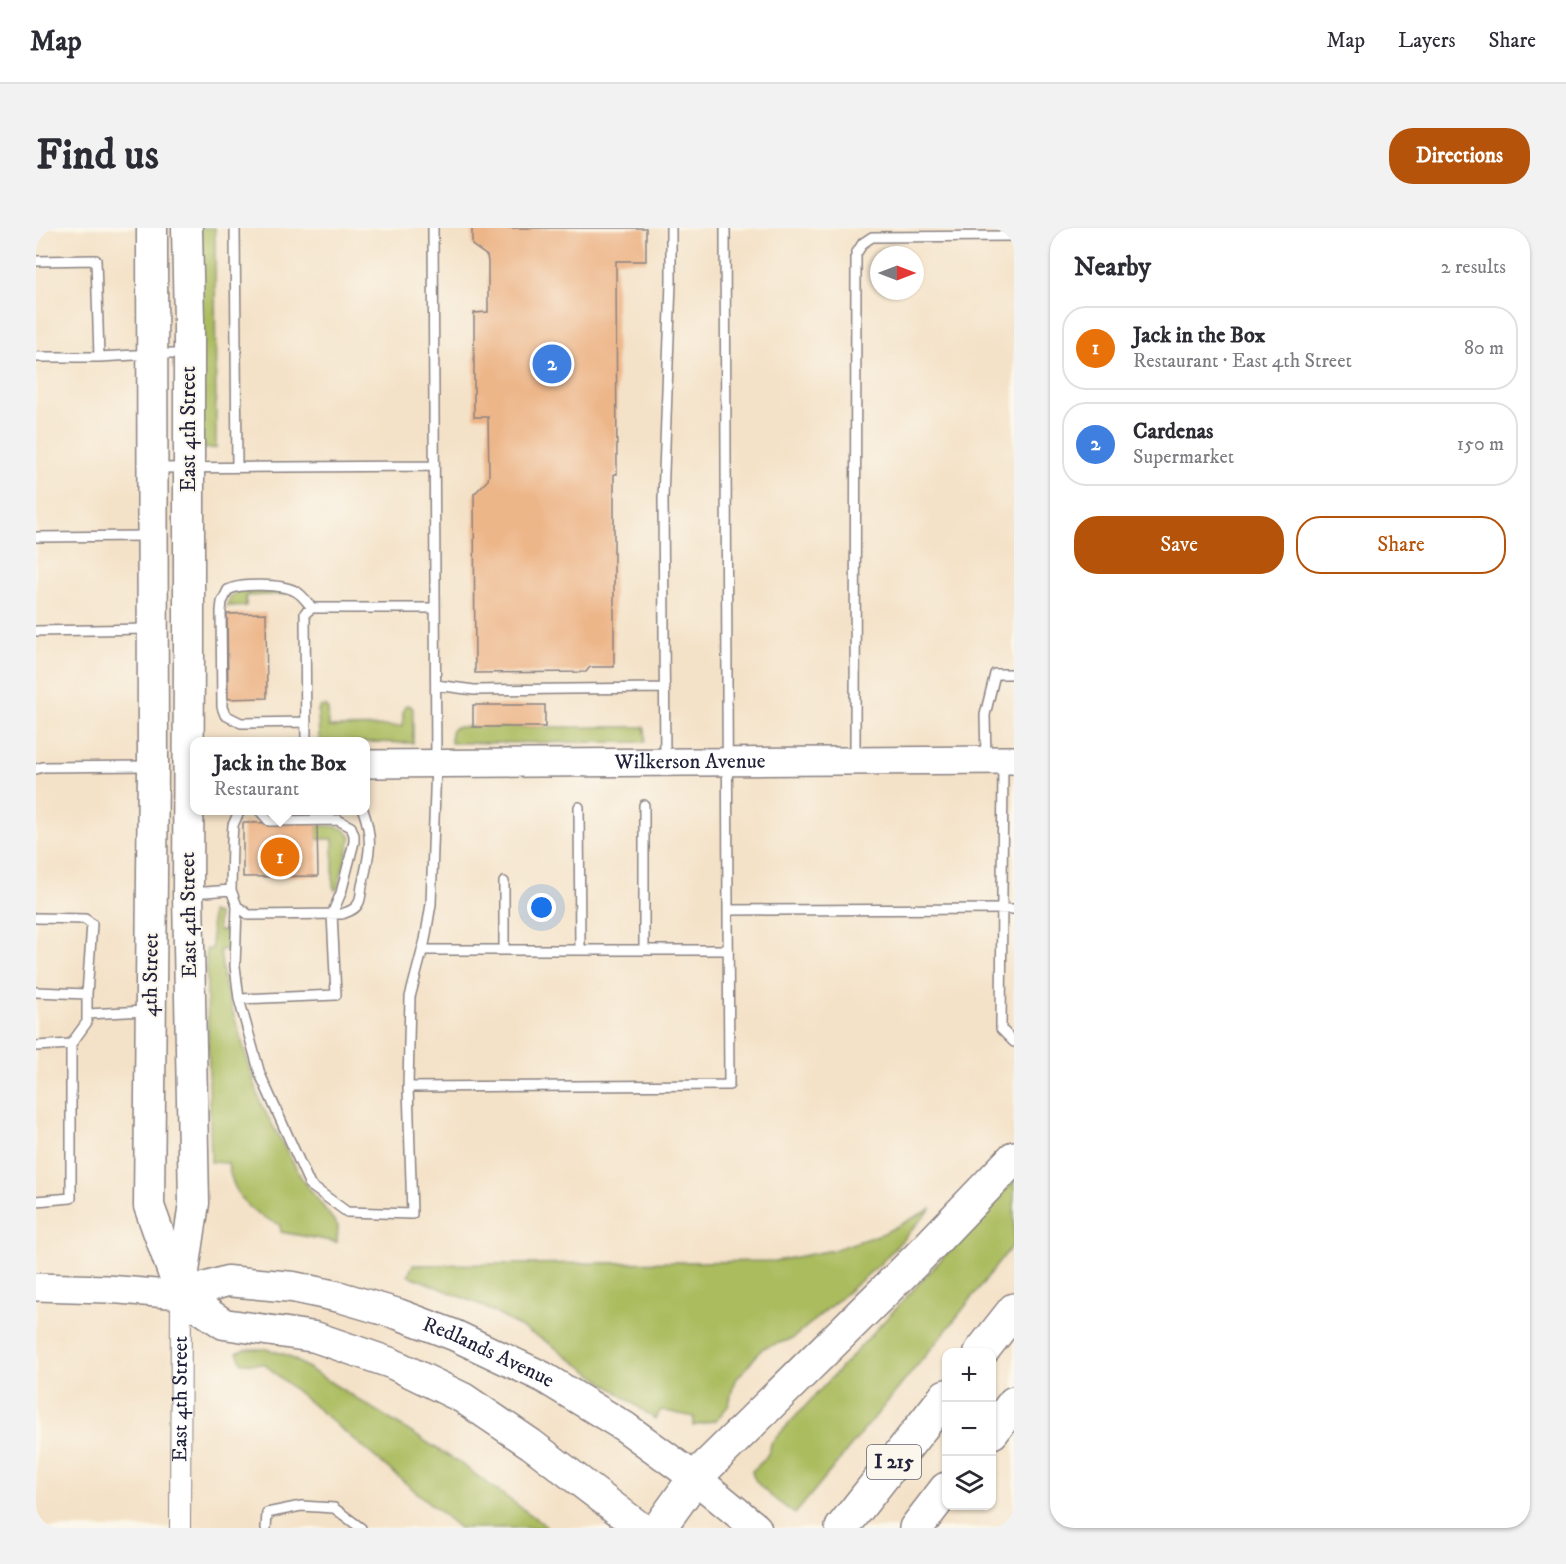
<!DOCTYPE html>
<meta charset="utf-8">
<style>
body{margin:0;font-family:"IM FELL DW Pica",serif;background:#f2f2f3;color:#2b2b33}
.controls{position:absolute;right:18px;bottom:18px;display:grid;overflow:hidden;border-radius:12px;box-shadow:0 2px 4px #0004}
.controls button{width:54px;height:54px;display:grid;place-items:center;padding:0;border:0;border-bottom:2px solid #e1e1e2;background:#fff;color:#2b2b33;font:30px sans-serif}
.compass{position:absolute;left:834px;top:18px;width:54px;height:54px;border-radius:50%;background:#fff;box-shadow:0 2px 4px #0004;rotate:90deg}
.you{position:absolute;left:506px;top:680px;width:21px;height:21px;margin:-15px;border:4px solid #fff;border-radius:50%;background:#1a73e8;box-shadow:0 0 0 9px #1a73e833}
.badge{display:grid;place-items:center;width:39px;height:39px;border-radius:50%;background:#b45309;color:#fff;font-size:20px;font-weight:700}
.pin{position:absolute;translate:-50% -50%;border:3px solid #fff;box-shadow:0 2px 6px #0006}
.popup{position:absolute;left:154px;top:509px;width:180px;height:78px;box-sizing:border-box;display:grid;place-content:center;border-radius:12px;background:#fff;filter:drop-shadow(0 2px 4px #0005);font-size:20px;white-space:nowrap;color:#7c7c81}
.popup b{font-size:22px;color:#2b2b33}
.popup::after{content:'';position:absolute;left:50%;top:100%;margin-left:-12px;border:12px solid transparent;border-top-color:#fff}
.list{margin:0;padding:0;list-style:none}
h2{display:flex;justify-content:space-between;align-items:center;height:78px;margin:0;padding:0 24px;font-size:26px}
h2 small{font-size:20px;font-weight:400;color:#7c7c81}
.list li{display:grid;grid-template-columns:39px 1fr auto;gap:18px;align-items:center;box-sizing:border-box;height:84px;margin:0 12px 12px;padding:0 12px;border:2px solid #e1e1e2;border-radius:24px}
.list b{display:block;font-size:22px;white-space:nowrap}
.list p{margin:0;font-size:20px;white-space:nowrap;color:#7c7c81}
.list em{font-size:20px;font-style:normal;color:#7c7c81}
.actions{display:flex;gap:12px;padding:18px 24px}
.actions a{flex:1;padding:14px 0;border:2px solid #b45309;border-radius:24px;text-align:center;font-size:21px;color:#b45309}
.actions .main{background:#b45309;color:#fff}
.icon{flex:none;width:33px;height:33px;fill:none;stroke:currentColor;stroke-width:2;stroke-linecap:round;stroke-linejoin:round}
.map{position:relative;flex:none;width:978px;height:1300px;overflow:hidden;border-radius:24px}
header{display:flex;align-items:center;gap:36px;box-sizing:border-box;height:84px;padding:0 30px;background:#fff;border-bottom:2px solid #e1e1e2}
header strong{font-size:28px}
nav{display:flex;gap:33px;margin-inline-start:auto;font-size:21px}
.intro{display:flex;align-items:center;justify-content:space-between;box-sizing:border-box;height:144px;padding:0 36px}
h1{margin:0;font-size:42px}
.button{padding:15px 27px;border-radius:24px;background:#b45309;color:#fff;font-size:21px;font-weight:700}
main{display:flex;gap:36px;padding:0 36px}
aside{flex:1;background:#fff;border-radius:24px;box-shadow:0 2px 4px #0004}
.map>svg:first-child{display:block}
.green{fill:#abbc5f;stroke:#666f4d;stroke-width:1.5}
.building{fill:#edb689}
.lines{fill:none;stroke-linecap:round;stroke-linejoin:round}
.lane-casing{stroke:#8b8282;stroke-width:12}
.street-casing{stroke:#8b8282;stroke-width:22}
.secondary-casing{stroke:#8b8282;stroke-width:30}
.primary-casing{stroke:#8b8282;stroke-width:33}
.highway-casing{stroke:#8b8282;stroke-width:36}
.lane{stroke:#fff;stroke-width:9}
.street{stroke:#fff;stroke-width:20}
.secondary{stroke:#fff;stroke-width:27}
.primary{stroke:#fff;stroke-width:30}
.highway{stroke:#fff;stroke-width:33}
.labels{text-anchor:middle;dominant-baseline:central;stroke-width:4.5;stroke-linejoin:round;paint-order:stroke}
.shield{fill:#fbf7ec;stroke:#636270;stroke-width:1.5}
.shield-label{font-size:20px;font-weight:bold;fill:#22223b}
.street-label{font-size:21px;fill:#22223b;stroke:#fbf7ec}
</style>
<header>
<strong>Map</strong>
<nav><a>Map</a><a>Layers</a><a>Share</a></nav>
</header>
<div class="intro"><h1>Find us</h1><a class="button">Directions</a></div>
<main>
<div class="map">
<svg width="978" height="1300" viewBox="0 0 978 1300">
<rect width="100%" height="100%" fill="#fbf7ec"/>
<filter id="ink" filterUnits="userSpaceOnUse"><feTurbulence type="fractalNoise" baseFrequency=".0167" numOctaves="2"/><feDisplacementMap in="SourceGraphic" scale="12" xChannelSelector="R" yChannelSelector="G"/><feConvolveMatrix kernelMatrix="1 2 1 2 8 2 1 2 1" color-interpolation-filters="sRGB"/></filter>
<filter id="wash" filterUnits="userSpaceOnUse"><feTurbulence type="fractalNoise" baseFrequency=".008" numOctaves="4" result="noise"/><feDisplacementMap in="SourceGraphic" scale="24" xChannelSelector="R" yChannelSelector="G"/><feGaussianBlur stdDeviation="1.35" result="paint"/><feColorMatrix in="noise" values="0 0 0 0 0 0 0 0 0 0 0 0 0 0 0 0 0 1.4 0 .05"/><feComposite in="paint" operator="in"/></filter>
<g filter="url(#wash)">
<rect width="100%" height="100%" fill="#f4e2c8"/>
<path class="green" d="M 163,0 L 179,0 L 180,220 L 164,221 Z
M 206,363 L 246,363 L 249,366 L 210,368 L 210,378 L 191,378 C 193,369 197,365 206,363 Z
M 370,477 L 375,478 L 377,481 L 377,515 L 283,513 L 282,483 L 284,479 L 289,478 L 292,481 L 293,499 L 367,498 L 367,482 Z
M 420,499 L 608,499 C 610,504 610,508 609,514 L 415,515 L 415,503 Z
M 281,598 C 295,598 310,596 315,611 L 301,661 L 299,662 L 297,658 L 297,611 L 281,611 Z
M 175,684 L 182,686 L 182,703 L 193,703 L 195,705 L 194,721 L 184,722 L 188,755 L 225,876 L 266,951 L 302,998 L 301,1014 L 245,1004 L 244,997 C 213,984 197,969 192,935 L 175,934 L 170,721 L 176,721 Z
M 978,953 L 978,1015 L 917,1094 L 759,1286 C 747,1277 717,1258 716,1243 C 725,1235 734,1228 735,1215 Z
M 896,980 L 843,1037 L 756,1111 L 727,1120 L 698,1154 L 693,1177 L 680,1192 L 657,1198 L 658,1189 L 625,1182 L 619,1191 L 511,1114 L 445,1077 L 372,1047 L 377,1037 L 739,1033 L 797,1022 L 848,1005 Z
M 213,1121 L 230,1121 L 251,1127 L 421,1233 L 510,1298 L 510,1300 L 423,1300 L 228,1136 L 206,1135 L 201,1124 Z"/>
<g id="blocks">
<path class="building" d="M 436,0 L 610,0 L 610,33 L 580,33 L 581,246 L 578,246 L 578,439 L 554,439 L 550,444 L 439,445 L 438,266 L 452,252 L 453,246 L 452,189 L 438,189 L 438,85 L 452,84 L 452,34 L 451,28 L 436,17 Z
M 230,385 L 231,470 L 192,471 L 191,386 Z
M 437,477 L 509,477 L 509,499 L 437,499 Z
M 281,594 L 282,648 L 207,649 L 207,595 Z"/>
</g>
</g>
<g filter="url(#ink)">
<use href="#blocks" fill-opacity="0" stroke="#8b8282" stroke-width="1.5"/>
<g class="lines">
<g class="lane-casing">
<path id="lane" d="M 199,0 L 201,239
M 397,0 L 400,536 L 395,676 L 389,712 L 374,769 L 372,859 L 693,857 L 692,682
M 689,0 L 692,682 L 978,681
M 0,33 L 60,32 L 63,129
M 0,129 L 63,129 L 117,126 L 148,126
M 119,240 L 398,238
M 0,309 L 111,308
M 0,403 L 112,401
M 400,457 L 438,462 L 629,460
M 270,494 L 205,495 L 189,487 L 186,479 L 185,383 L 186,374 L 192,362 C 204,355 246,356 259,363 C 266,366 271,374 276,380
M 270,514 L 269,385 L 276,380 L 399,380
M 950,529 L 949,487 L 959,446 L 978,446
M 819,530 L 820,26 L 827,15 L 836,9 L 978,8
M 629,532 L 627,271 L 635,54 L 635,0
M 967,534 L 965,801 L 978,814
M 0,541 L 7,539 L 112,538
M 543,579 L 544,722
M 204,582 L 203,584 L 197,597 L 196,612 L 195,662 L 201,678 L 213,687 L 306,686 C 311,684 319,682 322,676 C 325,672 325,663 326,658 C 333,628 338,612 327,582
M 223,582 L 233,593 L 302,592 L 315,599 L 318,607 L 318,614 L 305,665 L 296,686 L 300,767 L 203,771 L 224,846 L 274,957 L 311,984 L 376,986 L 372,859
M 468,654 L 468,722
M 156,665 L 195,662
M 201,678 L 199,738 L 203,771
M 0,690 L 49,691 L 56,696 L 51,766
M 386,722 L 691,722
M 608,722 L 608,577
M 0,764 L 51,766 L 51,794 L 35,816 L 35,970 L 0,973
M 51,786 L 109,783
M 0,818 L 35,816
M 230,1300 L 231,1285 L 265,1278 L 298,1280 L 325,1300"/>
</g>
<g class="street-casing">
<g id="street">
<path id="s1" d="M 144,1300 L 145,1067"/>
</g>
</g>
<g class="secondary-casing">
<g id="secondary">
<path id="s2" d="M 330,536 L 978,532"/>
<path d="M 0,1059 L 71,1061 L 145,1067"/>
</g>
</g>
<g class="primary-casing">
<g id="primary">
<path d="M 116,0 L 117,538 L 113,978 L 145,1067"/>
<path d="M 145,1064 L 158,975 L 152,666 L 153,422 L 153,94 L 151,0"/>
<path id="s3" d="M 145,1067 L 191,1053 L 257,1059 L 304,1069 L 362,1086 L 418,1107 L 507,1149 L 589,1199 L 659,1250 L 720,1300"/>
<path d="M 145,1067 L 188,1096 L 279,1109 L 355,1135 L 427,1170 L 495,1216 L 605,1300"/>
</g>
</g>
<g class="highway-casing">
<path id="highway" d="M 945,1124 L 978,1082
M 956,1204 L 978,1175
M 623,1300 L 659,1250 L 882,1030 L 978,930
M 806,1300 L 910,1168
M 880,1300 L 910,1261"/>
</g>
<use href="#lane" class="lane"/>
<use href="#street" class="street"/>
<use href="#secondary" class="secondary"/>
<use href="#primary" class="primary"/>
<use href="#highway" class="highway"/>
</g>
</g>
<g class="labels">
<rect class="shield" x="831" y="1217" width="54" height="34" rx="4.5"/>
<g class="shield-label">
<text x="858" y="1234">I 215</text>
</g>
<g class="street-label">
<text transform="translate(153 201) rotate(-90)">East 4th Street</text>
<text stroke="none"><textPath href="#s2" startOffset="324">Wilkerson Avenue</textPath></text>
<text transform="translate(153 687) rotate(-91)">East 4th Street</text>
<text transform="translate(115 747) rotate(-89)">4th Street</text>
<text stroke="none"><textPath href="#s3" startOffset="321">Redlands Avenue</textPath></text>
<text stroke="none"><textPath href="#s1" startOffset="129">East 4th Street</textPath></text>
</g>
</g>
</svg>
<div class="controls">
<button>+</button>
<button>−</button>
<button><svg class="icon" aria-label="layers" viewBox="0 0 24 24"><path d="M12 4l9 5-9 5-9-5zM3 14l9 5 9-5"/></svg></button>
</div>
<svg class="compass" viewBox="-18 -18 36 36"><path d="M0-13l5 13h-10z" fill="#e53935"/><path d="M0 13l5-13h-10z" fill="#7c7c81"/></svg>
<div class="you"></div>
<div class="pin badge" style="left:244px;top:629px;background:#e8710a">1</div>
<div class="popup"><b>Jack in the Box</b>Restaurant</div>
<div class="pin badge" style="left:516px;top:136px;background:#3f7fe0">2</div>
</div>
<aside>
<h2>Nearby<small>2 results</small></h2>
<ul class="list">
<li><span class="badge" style="background:#e8710a">1</span><div><b>Jack in the Box</b><p>Restaurant · East 4th Street</p></div><em>80 m</em></li>
<li><span class="badge" style="background:#3f7fe0">2</span><div><b>Cardenas</b><p>Supermarket</p></div><em>150 m</em></li>
</ul>
<div class="actions"><a class="main">Save</a><a>Share</a></div>
</aside>
</main>
